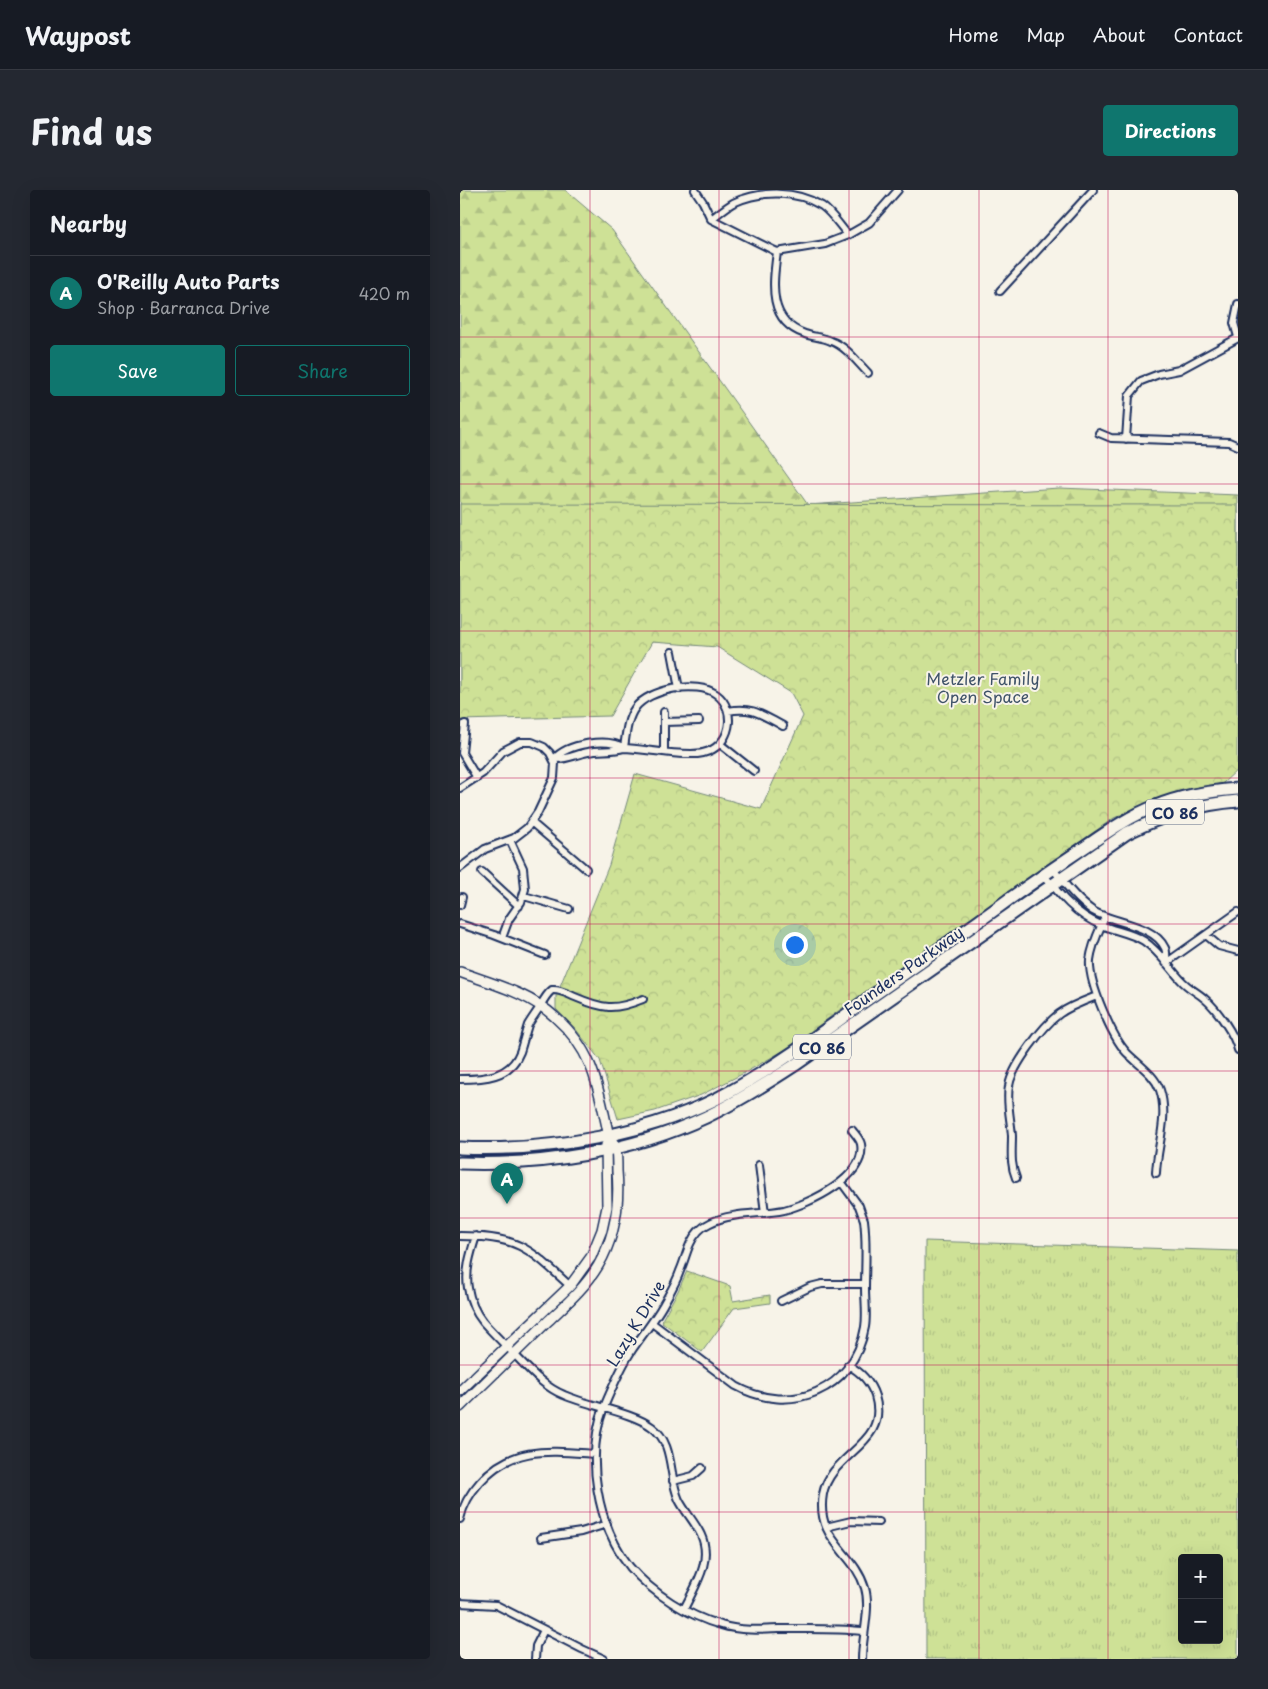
<!DOCTYPE html>
<meta charset="utf-8">
<style>
body{margin:0;font-family:"Playpen Sans",sans-serif;background:#242831;color:#f1f3f6}
.controls{position:absolute;right:15px;bottom:15px;display:grid;overflow:hidden;border-radius:5px;box-shadow:0 5px 20px #0002}
.controls button{width:45px;height:45px;display:grid;place-items:center;padding:0;border:0;border-bottom:1px solid #363941;background:#171b24;color:#f1f3f6;font:25px sans-serif}
.you{position:absolute;left:334px;top:754px;width:18px;height:18px;margin:-12px;border:4px solid #fff;border-radius:50%;background:#1a73e8;box-shadow:0 0 0 8px #1a73e833}
.badge{display:grid;place-items:center;width:32px;height:32px;border-radius:50%;background:#0f766e;color:#fff;font-size:16px;font-weight:700}
.pin{position:absolute;translate:-50% -41px;filter:drop-shadow(0 1px 2px #0008)}
.pin::after{content:'';position:absolute;top:26px;width:18px;height:15px;background:inherit;clip-path:polygon(0 0,100% 0,50% 100%)}
.list{margin:0;padding:0;list-style:none}
h2{display:flex;justify-content:space-between;align-items:center;height:65px;margin:0;padding:0 20px;font-size:21px}
h2 small{font-size:16px;font-weight:400;color:#9ea1a6}
.list li{display:grid;grid-template-columns:32px 1fr auto;gap:15px;align-items:center;box-sizing:border-box;height:75px;padding:0 20px;border-top:1px solid #363941}
.list b{display:block;font-size:19px;white-space:nowrap}
.list p{margin:0;font-size:16px;white-space:nowrap;color:#9ea1a6}
.list em{font-size:16px;font-style:normal;color:#9ea1a6}
.actions{display:flex;gap:10px;padding:15px 20px}
.actions a{flex:1;padding:11px 0;border:1px solid #0f766e;border-radius:5px;text-align:center;font-size:18px;color:#0f766e}
.actions .main{background:#0f766e;color:#fff}
.map{position:relative;flex:none;width:778px;height:1469px;overflow:hidden;border-radius:5px}
header{display:flex;align-items:center;gap:30px;box-sizing:border-box;height:70px;padding:0 25px;background:#171b24;border-bottom:1px solid #363941}
header strong{font-size:24px}
nav{display:flex;gap:28px;margin-inline-start:auto;font-size:18px}
.intro{display:flex;align-items:center;justify-content:space-between;box-sizing:border-box;height:120px;padding:0 30px}
h1{margin:0;font-size:35px}
.button{padding:12px 22px;border-radius:5px;background:#0f766e;color:#fff;font-size:18px;font-weight:700}
main{display:flex;gap:30px;padding:0 30px}
aside{flex:1;background:#171b24;border-radius:5px;box-shadow:0 5px 20px #0002}
.map>svg:first-child{display:block}
.grass{fill:url(#grass-tufts);stroke:#74887a;fill-rule:evenodd}
.forest{fill:url(#forest-firs);stroke:#74887a}
.park{fill:url(#park-crowns);stroke:#74887a}
.lines{fill:none;stroke-linecap:round;stroke-linejoin:round}
.street-casing{stroke:#1b2f5e;stroke-width:10}
.secondary-casing{stroke:#1b2f5e;stroke-width:12}
.highway-casing{stroke:#1b2f5e;stroke-width:15}
.street{stroke:#f7f3e8;stroke-width:6}
.secondary{stroke:#f7f3e8;stroke-width:9}
.highway{stroke:#f7f3e8;stroke-width:11}
.grid{fill:none;stroke:#c2185b;stroke-width:1;stroke-opacity:0.55}
.labels{text-anchor:middle;dominant-baseline:central;stroke-width:4;stroke-linejoin:round;paint-order:stroke}
.shield{fill:#f7f3e8;stroke:#5d6a87;stroke-width:1}
.shield-label{font-size:15px;font-weight:bold;fill:#1b2f5e}
.park-label{font-size:16px;fill:#3f5369;stroke:#f7f3e8}
.street-label{font-size:16px;fill:#1b2f5e;stroke:#f7f3e8}
</style>
<header>
<strong>Waypost</strong>
<nav><a>Home</a><a>Map</a><a>About</a><a>Contact</a></nav>
</header>
<div class="intro"><h1>Find us</h1><a class="button">Directions</a></div>
<main>
<aside>
<h2>Nearby<small></small></h2>
<ul class="list">
<li><span class="badge">A</span><div><b>O'Reilly Auto Parts</b><p>Shop · Barranca Drive</p></div><em>420 m</em></li>
</ul>
<div class="actions"><a class="main">Save</a><a>Share</a></div>
</aside>
<div class="map">
<svg width="778" height="1469" viewBox="0 0 778 1469">
<defs>
<pattern id="grass-tufts" width="24" height="20" patternUnits="userSpaceOnUse" patternTransform="scale(1.25)"><rect width="24" height="20" fill="#cee196"/><path d="M3 7l-1-3M5 7V3M7 7l1-3M15 17l-1-3M17 17v-4M19 17l1-3" fill="none" stroke="#b0c184"/></pattern>
<pattern id="forest-firs" width="22" height="20" patternUnits="userSpaceOnUse" patternTransform="scale(1.25)"><rect width="22" height="20" fill="#cee196"/><path d="M5 1l3.5 6h-7zM16 11l3.5 6h-7z" fill="#b0c184"/></pattern>
<pattern id="park-crowns" width="20" height="18" patternUnits="userSpaceOnUse" patternTransform="scale(1.25)"><rect width="20" height="18" fill="#cee196"/><path d="M2 6a3 3 0 1 1 6 0M12 15a3 3 0 1 1 6 0" fill="none" stroke="#b0c184"/></pattern>
</defs>
<rect width="100%" height="100%" fill="#f7f3e8"/>
<filter id="ink" filterUnits="userSpaceOnUse"><feTurbulence type="fractalNoise" baseFrequency=".02" numOctaves="2"/><feDisplacementMap in="SourceGraphic" scale="10" xChannelSelector="R" yChannelSelector="G"/><feConvolveMatrix kernelMatrix="1 2 1 2 8 2 1 2 1" color-interpolation-filters="sRGB"/></filter>
<g filter="url(#ink)">
<path class="grass" d="M 465,1051 L 778,1061 L 778,1469 L 466,1469 ZM 722,1368 L 759,1368 L 759,1450 L 722,1450 Z"/>
<path class="forest" d="M 0,0 L 105,0 L 152,40 L 348,315 L 599,298 L 778,305 L 778,500 L 262,452 L 192,452 L 0,527 Z"/>
<path class="park" d="M 0,314 L 778,315 L 777,580 L 763,593 L 701,608 L 654,628 L 399,806 L 328,858 L 286,882 L 241,905 L 195,921 L 158,929 L 140,870 L 114,837 L 96,819 L 96,806 L 149,675 L 175,584 L 301,619 L 343,526 L 331,503 L 257,457 L 192,452 L 150,526 L 0,530 Z
M 227,1081 L 270,1096 L 273,1111 L 310,1105 L 310,1113 L 274,1118 L 242,1162 L 202,1132 L 203,1128 L 218,1101 Z"/>
<g class="lines">
<g class="street-casing">
<path id="street" d="M 235,0 L 243,12 L 251,29 L 317,62 L 365,54 L 388,45 L 409,33 L 438,0
M 251,29 C 258,24 266,17 273,13 C 301,0 336,0 362,16 C 372,23 380,36 388,45
M 317,62 C 313,93 307,131 345,144 C 353,147 363,147 371,151 C 386,156 397,172 408,183
M 540,101 L 633,0
M 778,114 L 774,133 L 778,147
M 639,243 L 651,248 L 769,252 L 778,256
M 666,249 L 669,206 L 681,191 L 699,184 L 719,180 L 778,148
M 212,462 L 219,499
M 268,521 C 292,516 302,525 323,536
M 204,522 L 204,561
M 204,532 L 239,531
M 5,534 L 2,563 L 17,588
M 260,554 L 294,581
M 94,569 C 106,570 117,564 128,562 C 140,559 152,562 164,558 C 185,559 225,567 243,563 C 271,557 278,520 256,504 C 237,490 189,499 175,518 C 167,529 166,544 164,558
M 94,569 C 107,554 147,547 164,558
M 0,598 L 23,583 L 43,561 L 60,552 L 72,552 L 84,557 L 90,563 L 95,573 L 94,588 L 78,622 L 67,638 L 54,648 L 25,659 L 0,678
M 71,632 L 126,679
M 593,679 C 605,694 617,710 633,721 C 653,733 694,734 705,758 C 707,762 706,768 706,773
M 22,682 L 59,716
M 584,685 C 600,705 616,725 641,735 C 655,741 671,743 684,751 C 699,761 709,777 721,790 C 728,798 737,802 745,809 C 757,819 775,845 778,860
M 64,706 L 109,719
M 0,715 L 2,707
M 645,727 C 639,741 632,754 630,770 C 628,792 652,847 667,863 C 679,875 694,884 700,900 C 709,927 697,956 696,983
M 0,734 L 34,745 L 85,765
M 746,745 L 759,756 L 778,761
M 42,748 L 49,729 L 61,712 L 65,699 L 63,678 L 50,650
M 706,773 L 778,722
M 0,889 C 23,889 50,888 60,862 C 63,853 65,844 68,835 C 72,828 77,822 81,815 C 84,809 87,804 92,800 C 100,799 108,804 115,807 C 143,819 154,821 183,809
M 392,940 C 395,944 400,949 401,954 C 407,987 349,1014 324,1020 C 300,1025 272,1022 250,1033 C 241,1037 234,1045 230,1054 C 226,1063 224,1072 220,1081 C 216,1093 209,1104 203,1115 C 194,1131 182,1145 172,1160 C 161,1177 152,1198 144,1217 C 125,1267 137,1335 170,1377 C 192,1403 228,1426 261,1435 C 280,1441 300,1440 319,1439 C 348,1439 375,1438 403,1441
M 299,975 L 305,1023
M 556,988 C 550,974 552,961 552,946 C 551,930 546,913 549,896 C 552,876 583,836 599,824 C 610,816 624,811 637,806
M 0,1046 C 58,1046 69,1058 110,1096
M 16,1046 C 11,1062 5,1080 8,1098 C 10,1110 15,1122 23,1132 C 32,1142 42,1152 52,1162 C 68,1178 82,1196 104,1205 C 129,1216 172,1222 192,1237 C 215,1254 208,1286 219,1310 C 225,1322 235,1332 241,1345 C 253,1371 235,1396 224,1419
M 321,1111 L 350,1097 L 362,1094 L 405,1094
M 192,1133 L 276,1196 C 330,1226 394,1201 405,1137 C 407,1125 405,1111 405,1099 C 405,1076 407,1053 404,1030 L 399,1016 L 382,993
M 388,1175 C 401,1182 410,1191 415,1206 C 430,1255 371,1262 363,1304 C 355,1351 394,1361 405,1398 C 411,1418 402,1447 402,1469
M 213,1291 L 233,1286 L 242,1278
M 0,1329 C 3,1315 11,1302 20,1292 C 52,1255 91,1261 135,1264
M 366,1337 L 391,1331 L 419,1332
M 81,1348 L 121,1342 L 147,1334
M 0,1413 L 36,1415 L 122,1459 L 144,1469
M 75,1469 L 76,1456 L 84,1440"/>
</g>
<g class="secondary-casing">
<path id="secondary" d="M 0,782 C 33,794 69,803 95,827 C 133,860 138,896 148,942 C 149,948 154,952 156,958 C 157,966 157,974 157,981 C 160,1015 155,1047 138,1076 C 125,1098 105,1115 87,1132 C 58,1160 29,1189 0,1217
M 0,1201 L 110,1096 L 131,1067 L 142,1040 L 147,1017 L 146,955"/>
</g>
<g class="highway-casing">
<path id="highway" d="M 0,958 C 87,962 196,944 273,900 C 320,874 364,841 408,809 C 455,776 502,744 548,710 C 575,691 601,673 628,655 C 650,640 672,625 696,616 C 723,605 750,601 778,599
M 0,973 C 82,976 171,962 246,927 C 277,912 306,894 335,875 L 667,643 C 703,625 738,614 778,611"/>
</g>
<use href="#street" class="street"/>
<use href="#secondary" class="secondary"/>
<use href="#highway" class="highway"/>
</g>
</g>
<path class="grid" d="M 130,0 L 130,1469M 259,0 L 259,1469M 389,0 L 389,1469M 519,0 L 519,1469M 648,0 L 648,1469M 0,147 L 778,147M 0,294 L 778,294M 0,441 L 778,441M 0,588 L 778,588M 0,734 L 778,734M 0,881 L 778,881M 0,1028 L 778,1028M 0,1175 L 778,1175M 0,1322 L 778,1322"/>
<g class="labels">
<g class="shield">
<rect x="686" y="609.5" width="58" height="25" rx="4"/>
<rect x="333" y="844.5" width="58" height="25" rx="4"/>
</g>
<g class="shield-label">
<text x="715" y="622">CO 86</text>
<text x="362" y="857">CO 86</text>
</g>
<g class="park-label">
<text x="523" y="488">Metzler Family<tspan x="523" dy="18">Open Space</tspan></text>
</g>
<g class="street-label">
<text transform="translate(443 780) rotate(-35)">Founders Parkway</text>
<text transform="translate(175 1133) rotate(-59)">Lazy K Drive</text>
</g>
</g>
</svg>
<div class="controls">
<button>+</button>
<button>−</button>
</div>
<div class="you"></div>
<div class="pin badge" style="left:47px;top:1014px">A</div>
</div>
</main>
